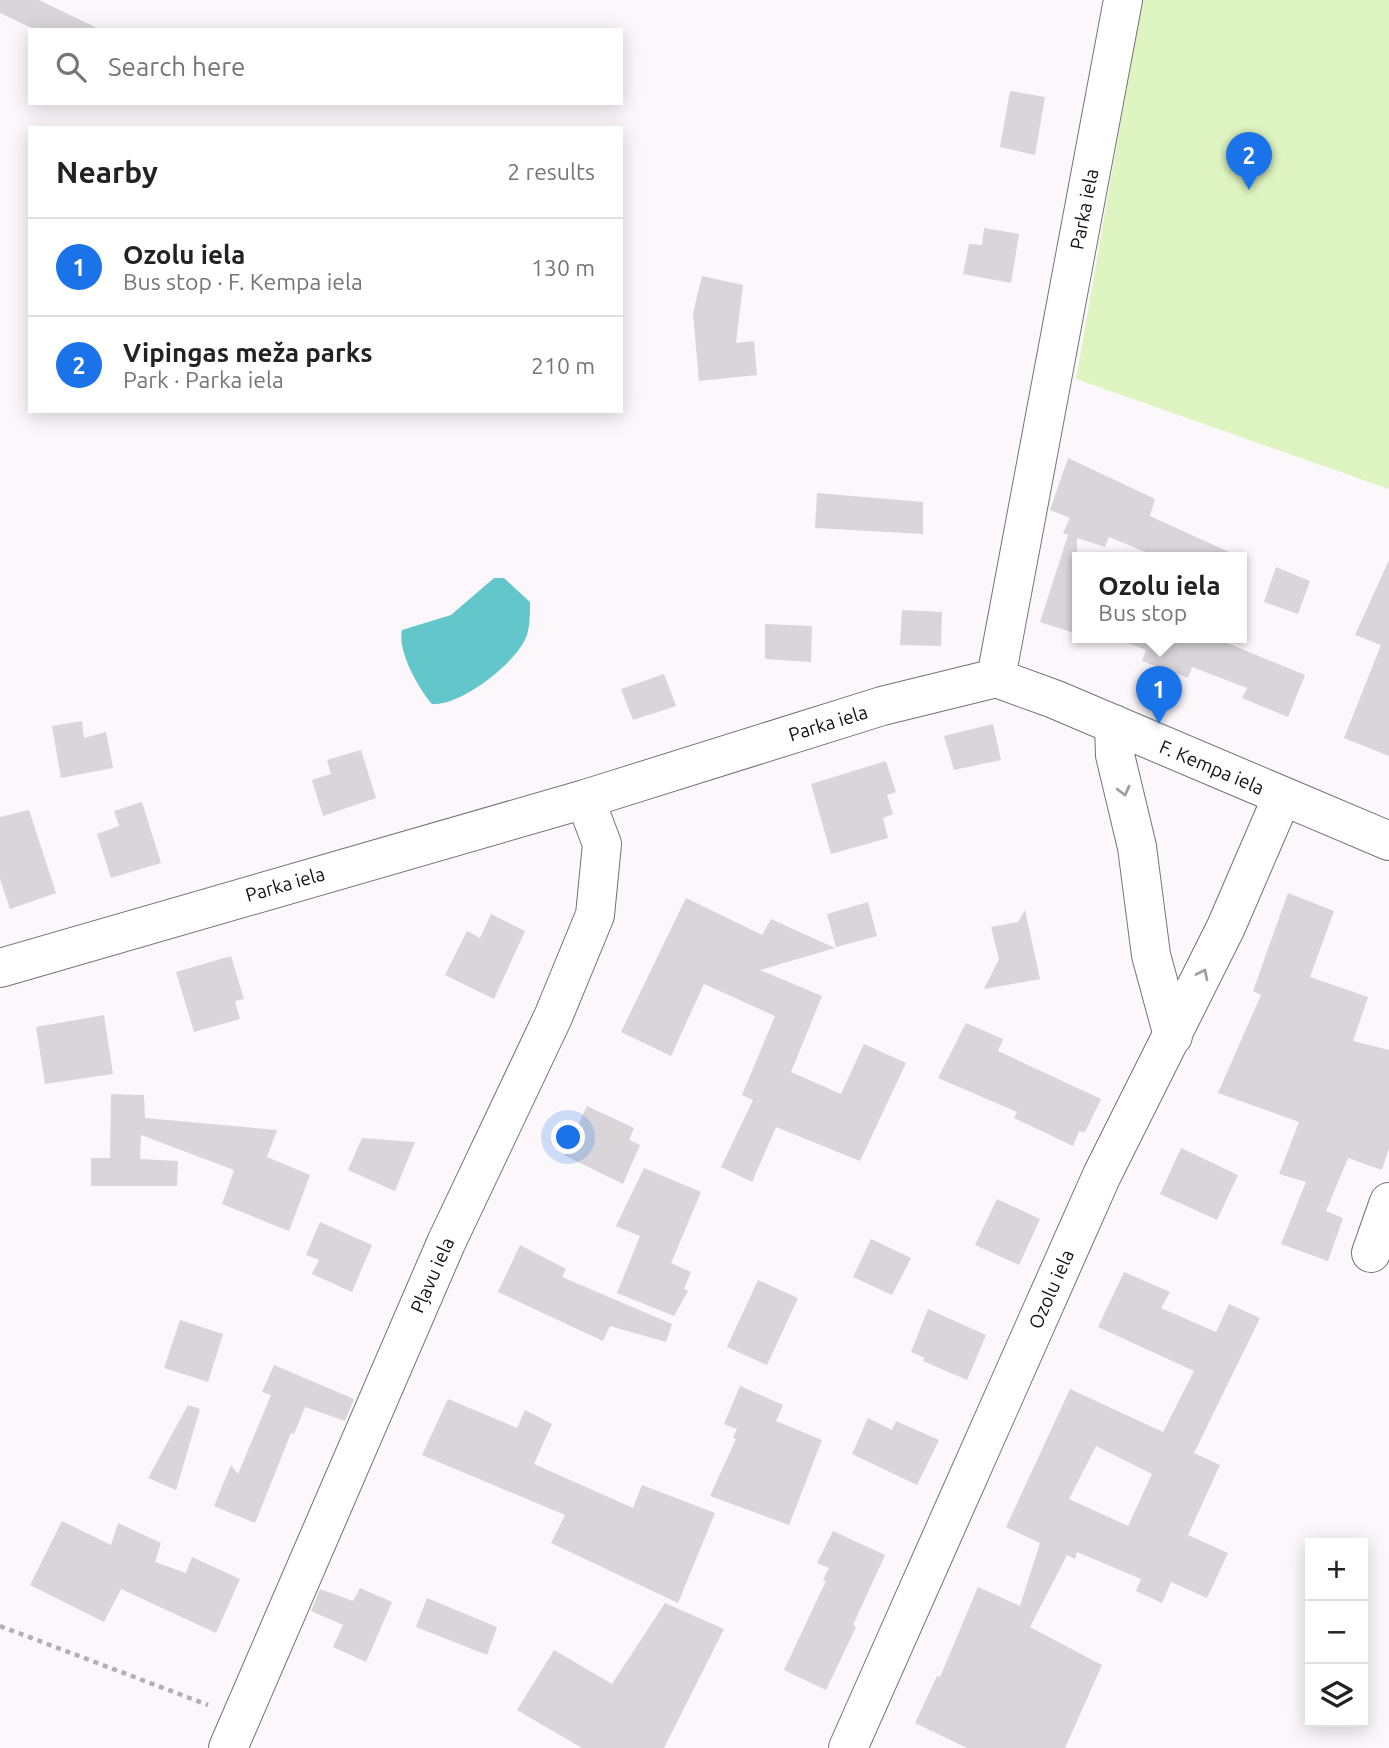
<!DOCTYPE html>
<meta charset="utf-8">
<style>
body{margin:0;font-family:Ubuntu,sans-serif;background:#f6f6f6;color:#222}
.controls{position:absolute;right:21px;bottom:21px;display:grid;overflow:hidden;border-radius:0px;box-shadow:0 4px 18px #0003}
.controls button{width:63px;height:63px;display:grid;place-items:center;padding:0;border:0;border-bottom:2px solid #e0e0e0;background:#fff;color:#222;font:35px sans-serif}
.you{position:absolute;left:569px;top:1138px;width:24px;height:24px;margin:-18px;border:5px solid #fff;border-radius:50%;background:#1a73e8;box-shadow:0 0 0 10px #1a73e833}
.badge{display:grid;place-items:center;width:46px;height:46px;border-radius:50%;background:#1a73e8;color:#fff;font-size:23px;font-weight:700}
.pin{position:absolute;translate:-50% -58px;filter:drop-shadow(0 2px 4px #0008)}
.pin::after{content:'';position:absolute;top:37px;width:24px;height:21px;background:inherit;clip-path:polygon(0 0,100% 0,50% 100%)}
.popup{position:absolute;left:1072px;top:552px;width:175px;height:91px;box-sizing:border-box;display:grid;place-content:center;border-radius:0px;background:#fff;filter:drop-shadow(0 2px 5px #0005);font-size:23px;white-space:nowrap;color:#767676}
.popup b{font-size:26px;color:#222}
.popup::after{content:'';position:absolute;left:50%;top:100%;margin-left:-14px;border:14px solid transparent;border-top-color:#fff}
.list{margin:0;padding:0;list-style:none}
h2{display:flex;justify-content:space-between;align-items:center;height:91px;margin:0;padding:0 28px;font-size:30px}
h2 small{font-size:23px;font-weight:400;color:#767676}
.list li{display:grid;grid-template-columns:46px 1fr auto;gap:21px;align-items:center;box-sizing:border-box;height:98px;padding:0 28px;border-top:2px solid #e0e0e0}
.list b{display:block;font-size:26px;white-space:nowrap}
.list p{margin:0;font-size:23px;white-space:nowrap;color:#767676}
.list em{font-size:23px;font-style:normal;color:#767676}
.icon{flex:none;width:38px;height:38px;fill:none;stroke:currentColor;stroke-width:2;stroke-linecap:round;stroke-linejoin:round}
.map{position:relative;flex:none;width:1389px;height:1748px;overflow:hidden}
.search{position:absolute;background:#fff;box-shadow:0 4px 18px #0003;left:28px;top:28px;width:595px;height:77px;display:flex;align-items:center;gap:18px;box-sizing:border-box;padding:0 24px;border-radius:0px;color:#767676;font-size:26px}
.panel{position:absolute;background:#fff;box-shadow:0 4px 18px #0003;left:28px;top:126px;width:595px;height:287px;border-radius:0px}
.map>svg:first-child{display:block}
.green{fill:#dff5c1}
.water{fill:#62c6cb}
.building{fill:#d9d5d9;fill-rule:evenodd}
.lines{fill:none;stroke-linecap:round;stroke-linejoin:round}
.minor-casing{stroke:#767276;stroke-width:40}
.path{stroke:#b2afb2;stroke-width:4.5;stroke-dasharray:5 5;stroke-linecap:butt}
.minor{stroke:#fff;stroke-width:38}
.oneway{stroke:#a1a0a1}
.labels{text-anchor:middle;dominant-baseline:central;stroke-width:7;stroke-linejoin:round;paint-order:stroke}
.street-label{font-size:19px;fill:#131213;stroke:#fff}
</style>
<div class="map">
<svg width="1389" height="1748" viewBox="0 0 1389 1748">
<rect width="100%" height="100%" fill="#fbf7fb"/>
<path class="green" d="M 1142,0 L 1389,0 L 1389,489 L 1076,379 Z"/>
<path class="water" d="M 494,578 L 504,578 L 530,602 C 530,612 530,625 527,635 C 518,662 460,707 432,704 C 418,688 397,650 402,630 L 451,615 Z"/>
<path class="building" d="M 0,0 L 39,0 L 101,30 L 36,30 L 0,13 Z
M 1010,91 L 1045,97 L 1035,155 L 1000,147 Z
M 984,228 L 1019,234 L 1011,283 L 963,274 L 969,244 L 982,245 Z
M 702,276 L 743,285 L 736,343 L 754,341 L 757,375 L 699,381 L 693,313 Z
M 1068,458 L 1155,499 L 1150,516 L 1242,558 L 1160,558 L 1109,537 L 1105,547 L 1077,538 L 1077,634 L 1040,622 L 1068,535 L 1063,533 L 1070,518 L 1050,510 Z
M 817,493 L 923,502 L 923,534 L 815,528 Z
M 1389,560 L 1389,756 L 1344,738 L 1381,645 L 1355,635 Z
M 1276,567 L 1310,581 L 1298,614 L 1264,602 Z
M 902,610 L 942,612 L 941,646 L 900,645 Z
M 765,624 L 812,626 L 811,662 L 765,659 Z
M 1124,638 L 1215,638 L 1305,675 L 1288,717 L 1242,698 L 1247,688 L 1192,667 L 1188,678 L 1142,661 L 1146,650 L 1123,641 Z
M 664,674 L 676,706 L 633,720 L 621,689 Z
M 82,721 L 84,738 L 106,732 L 113,768 L 61,778 L 52,726 Z
M 993,724 L 1001,760 L 954,770 L 944,736 Z
M 361,750 L 376,798 L 323,816 L 312,780 L 331,774 L 327,760 Z
M 886,761 L 896,792 L 887,795 L 893,814 L 883,818 L 888,838 L 831,854 L 811,784 Z
M 142,802 L 161,863 L 111,878 L 97,834 L 119,826 L 114,811 Z
M 29,810 L 56,893 L 10,909 L 0,879 L 0,817 Z
M 1288,893 L 1334,911 L 1310,977 L 1368,997 L 1353,1041 L 1389,1050 L 1389,1148 L 1382,1170 L 1348,1158 L 1326,1211 L 1343,1218 L 1328,1261 L 1281,1244 L 1306,1182 L 1279,1174 L 1299,1122 L 1218,1093 L 1261,995 L 1253,991 Z
M 686,898 L 762,935 L 771,919 L 835,948 L 760,970 L 822,996 L 791,1072 L 841,1094 L 864,1044 L 906,1063 L 860,1161 L 776,1127 L 752,1182 L 721,1167 L 753,1100 L 742,1095 L 775,1016 L 704,984 L 671,1056 L 621,1032 Z
M 868,902 L 877,936 L 836,947 L 827,914 Z
M 1025,910 L 1040,979 L 984,989 L 999,959 L 991,927 L 1018,922 Z
M 491,914 L 525,931 L 494,999 L 445,975 L 467,931 L 480,938 Z
M 231,956 L 244,999 L 235,1001 L 240,1019 L 194,1032 L 176,972 Z
M 104,1015 L 113,1074 L 45,1084 L 36,1027 Z
M 966,1023 L 1003,1039 L 998,1051 L 1101,1099 L 1085,1132 L 1079,1131 L 1073,1146 L 1014,1118 L 1017,1112 L 938,1078 Z
M 111,1094 L 144,1095 L 145,1118 L 277,1130 L 267,1157 L 310,1175 L 289,1231 L 222,1204 L 234,1170 L 141,1135 L 140,1159 L 178,1161 L 177,1186 L 91,1186 L 91,1158 L 110,1158 Z
M 587,1106 L 634,1128 L 629,1140 L 640,1145 L 623,1184 L 564,1155 Z
M 362,1138 L 415,1142 L 395,1191 L 348,1170 Z
M 1181,1148 L 1238,1175 L 1217,1220 L 1160,1194 Z
M 644,1168 L 701,1192 L 671,1263 L 691,1272 L 684,1289 L 688,1291 L 674,1316 L 617,1293 L 640,1236 L 616,1226 Z
M 997,1199 L 1040,1219 L 1019,1265 L 975,1245 Z
M 320,1222 L 372,1245 L 352,1292 L 312,1274 L 319,1260 L 306,1255 Z
M 871,1239 L 911,1258 L 892,1295 L 853,1277 Z
M 520,1245 L 566,1269 L 562,1277 L 672,1324 L 666,1342 L 610,1326 L 603,1341 L 498,1292 Z
M 1124,1272 L 1170,1292 L 1161,1308 L 1216,1332 L 1229,1304 L 1260,1318 L 1194,1453 L 1220,1465 L 1188,1535 L 1228,1553 L 1207,1598 L 1171,1582 L 1162,1603 L 1136,1591 L 1141,1579 L 1077,1552 L 1075,1559 L 1067,1555 L 1030,1627 L 1102,1665 L 1065,1748 L 967,1748 L 915,1723 L 937,1676 L 940,1677 L 978,1587 L 1020,1606 L 1040,1543 L 1006,1527 L 1070,1389 L 1163,1432 L 1194,1371 L 1098,1327 ZM 1096,1446 L 1152,1474 L 1128,1526 L 1069,1499 Z
M 758,1280 L 798,1298 L 767,1365 L 727,1347 Z
M 928,1309 L 986,1335 L 967,1380 L 923,1361 L 925,1358 L 911,1352 Z
M 180,1320 L 223,1334 L 208,1382 L 164,1368 Z
M 274,1365 L 354,1399 L 345,1421 L 305,1407 L 294,1434 L 291,1433 L 255,1523 L 214,1506 L 231,1465 L 238,1474 L 271,1395 L 262,1392 Z
M 740,1386 L 783,1405 L 776,1421 L 822,1440 L 789,1525 L 710,1496 L 736,1439 L 733,1438 L 737,1429 L 724,1424 Z
M 448,1399 L 517,1428 L 525,1410 L 552,1424 L 534,1464 L 633,1508 L 642,1485 L 715,1513 L 678,1603 L 551,1543 L 565,1515 L 422,1455 Z
M 188,1405 L 200,1409 L 176,1490 L 148,1478 Z
M 868,1418 L 892,1430 L 896,1421 L 939,1440 L 917,1485 L 852,1454 Z
M 62,1521 L 111,1545 L 118,1523 L 161,1543 L 155,1562 L 186,1573 L 192,1557 L 240,1579 L 216,1633 L 121,1589 L 104,1622 L 30,1585 Z
M 833,1531 L 885,1555 L 853,1625 L 856,1627 L 826,1690 L 784,1670 L 826,1581 L 823,1580 L 829,1568 L 817,1563 Z
M 360,1588 L 392,1602 L 366,1662 L 333,1647 L 343,1625 L 311,1611 L 320,1589 L 353,1601 Z
M 427,1598 L 497,1627 L 487,1655 L 416,1627 Z
M 665,1603 L 724,1629 L 664,1748 L 582,1748 L 517,1710 L 554,1650 L 612,1684 Z"/>
<g class="lines">
<g class="minor-casing">
<path id="minor" d="M 996,678 L 1123,0
M 996,678 L 1054,699 L 1389,841
M 1114,724 L 1115,755 L 1137,847 L 1151,955 L 1173,1036
M 0,968 L 585,799 L 882,706 L 996,678
M 1371,1253 L 1389,1202
M 228,1748 L 446,1243 L 553,1017 L 595,915 L 602,844 L 585,799
M 848,1748 L 1102,1175 L 1226,927 L 1282,797"/>
</g>
<path class="path" d="M 0,1626 L 208,1705"/>
<use href="#minor" class="minor"/>
</g>
<defs><path id="oneway-chevron" d="M-2-3.5L2.5 0L-2 3.5" fill="none" stroke-width="1.6" stroke-linecap="round" stroke-linejoin="round" transform="scale(1.75)"/></defs>
<g class="oneway">
<use href="#oneway-chevron" transform="translate(1124 791) rotate(76)"/>
<use href="#oneway-chevron" transform="translate(1203 974) rotate(-64)"/>
</g>
<g class="labels">
<g class="street-label">
<text transform="translate(1084 209) rotate(-79)">Parka iela</text>
<text transform="translate(828 723) rotate(-17)">Parka iela</text>
<text transform="translate(1212 767) rotate(23)">F. Kempa iela</text>
<text transform="translate(285 884) rotate(-16)">Parka iela</text>
<text transform="translate(432 1275) rotate(-66)">Pļavu iela</text>
<text transform="translate(1051 1289) rotate(-66)">Ozolu iela</text>
</g>
</g>
</svg>
<div class="controls">
<button>+</button>
<button>−</button>
<button><svg class="icon" aria-label="layers" viewBox="0 0 24 24"><path d="M12 4l9 5-9 5-9-5zM3 14l9 5 9-5"/></svg></button>
</div>
<div class="you"></div>
<div class="pin badge" style="left:1159px;top:724px">1</div>
<div class="popup"><b>Ozolu iela</b>Bus stop</div>
<div class="pin badge" style="left:1249px;top:190px">2</div>
<div class="search"><svg class="icon" aria-label="search" viewBox="0 0 24 24"><circle cx="10" cy="10" r="6"/><path d="M15 15l6 6"/></svg>Search here</div>
<section class="panel">
<h2>Nearby<small>2 results</small></h2>
<ul class="list">
<li><span class="badge">1</span><div><b>Ozolu iela</b><p>Bus stop · F. Kempa iela</p></div><em>130 m</em></li>
<li><span class="badge">2</span><div><b>Vipingas meža parks</b><p>Park · Parka iela</p></div><em>210 m</em></li>
</ul>
</section>
</div>
